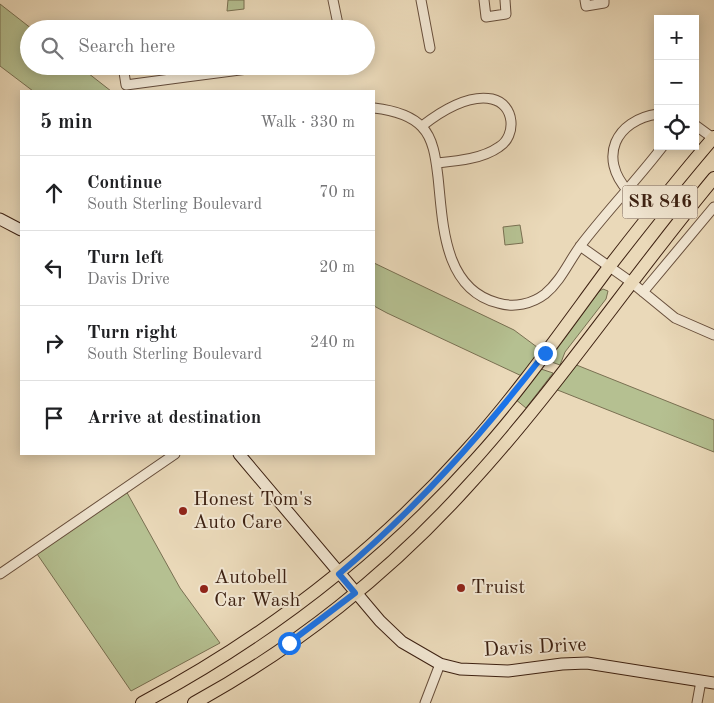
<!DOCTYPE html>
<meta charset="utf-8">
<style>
body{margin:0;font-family:"Old Standard TT",serif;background:#f6f6f6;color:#202124}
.controls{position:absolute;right:15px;top:15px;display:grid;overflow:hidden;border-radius:0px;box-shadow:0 2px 12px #0003}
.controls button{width:45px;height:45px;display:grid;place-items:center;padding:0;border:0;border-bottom:1px solid #e0e0e0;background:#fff;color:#202124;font:25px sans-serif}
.stop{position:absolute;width:15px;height:15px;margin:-11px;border:4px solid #1a73e8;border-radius:50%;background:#fff}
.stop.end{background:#1a73e8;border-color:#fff;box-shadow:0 1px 5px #0008}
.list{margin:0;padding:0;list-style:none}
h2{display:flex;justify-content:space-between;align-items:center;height:65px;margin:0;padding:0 20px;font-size:21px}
h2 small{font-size:16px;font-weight:400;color:#757577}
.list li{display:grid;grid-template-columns:32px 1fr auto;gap:15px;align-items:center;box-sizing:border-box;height:75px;padding:0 20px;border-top:1px solid #e0e0e0}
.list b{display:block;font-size:19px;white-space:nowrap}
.list p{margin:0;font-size:16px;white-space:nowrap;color:#757577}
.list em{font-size:16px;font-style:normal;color:#757577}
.icon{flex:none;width:28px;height:28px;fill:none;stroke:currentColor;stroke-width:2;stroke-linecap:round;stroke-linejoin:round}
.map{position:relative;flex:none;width:714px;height:703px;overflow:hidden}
.search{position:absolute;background:#fff;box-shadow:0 2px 12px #0003;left:20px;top:20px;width:355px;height:55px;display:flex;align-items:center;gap:12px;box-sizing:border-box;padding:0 18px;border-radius:28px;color:#757577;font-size:19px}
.panel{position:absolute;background:#fff;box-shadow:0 2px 12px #0003;left:20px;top:90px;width:355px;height:365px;border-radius:0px}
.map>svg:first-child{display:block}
.green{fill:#b5c091;stroke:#797052}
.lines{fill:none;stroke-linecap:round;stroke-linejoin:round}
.street-casing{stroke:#684f3c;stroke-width:11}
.secondary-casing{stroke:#3d2112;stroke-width:13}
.primary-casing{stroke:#3d2112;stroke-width:14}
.street{stroke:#f1e6d2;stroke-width:9}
.secondary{stroke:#f1e6d2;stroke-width:11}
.primary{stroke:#ead9b9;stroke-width:12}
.route{stroke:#1a73e8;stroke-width:6}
.poi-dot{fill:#8f2418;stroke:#f1e6d2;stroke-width:2}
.labels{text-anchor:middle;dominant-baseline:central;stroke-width:4;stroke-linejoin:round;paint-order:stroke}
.shield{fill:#f1e6d2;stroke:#735c4c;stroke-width:1}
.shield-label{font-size:19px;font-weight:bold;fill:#3d2112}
.poi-label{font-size:20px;fill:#3d2112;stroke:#f1e6d2;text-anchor:start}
.street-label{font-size:20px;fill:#3d2112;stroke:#f1e6d2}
</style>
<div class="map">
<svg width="714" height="703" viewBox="0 0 714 703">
<rect width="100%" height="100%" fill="#ead9b9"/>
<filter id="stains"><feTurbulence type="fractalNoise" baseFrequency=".004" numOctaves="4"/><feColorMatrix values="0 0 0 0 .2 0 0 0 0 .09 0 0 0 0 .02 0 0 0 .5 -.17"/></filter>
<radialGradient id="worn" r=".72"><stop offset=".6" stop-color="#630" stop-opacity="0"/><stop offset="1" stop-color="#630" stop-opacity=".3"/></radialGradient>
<path class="green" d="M 228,0 L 244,0 L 244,9 L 227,11 Z
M 0,4 L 32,29 L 29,29 L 29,66 L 79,66 L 111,91 L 33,91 L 0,66 Z
M 520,225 L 523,243 L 505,245 L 503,227 Z
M 374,263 L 514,330 L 545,353 L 526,378 L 387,313 L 374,306 Z
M 603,289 L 608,291 L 606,299 L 565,352 L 560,365 L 546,360 L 598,292 Z
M 574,364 L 714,420 L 714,452 L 555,389 Z
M 538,368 L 553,373 L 526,408 L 515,399 Z
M 125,489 L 180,588 L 220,643 L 131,691 L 35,551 Z"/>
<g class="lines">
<g class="street-casing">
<path id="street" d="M 333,0 L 339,29
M 421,0 L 430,48
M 484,0 L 486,17 L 506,14 L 505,0
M 585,0 L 586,6 L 604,3 L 604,0
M 123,66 L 126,85 L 186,77 L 184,66
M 186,77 L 272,66
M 374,108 C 391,110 410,114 422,127 C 434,139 436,161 438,177 C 443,223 443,289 498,303 C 514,308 532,304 545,294 C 561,281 569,261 581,245 C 607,211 637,180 663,146
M 695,125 L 713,138
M 422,126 C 440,112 468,94 492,99 C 515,104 517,136 499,147 C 482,159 457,161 437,163
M 628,191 C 598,158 615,120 658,114
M 580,246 L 631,282 L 675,318 L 714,335
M 643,292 L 714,207
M 0,574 L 175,454
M 425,703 L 440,664
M 697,703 L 701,681"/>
</g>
<g class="secondary-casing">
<path id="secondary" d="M 0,219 L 21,230
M 239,454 L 380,621 L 402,642 L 440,664 L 460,669 L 508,671 L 562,664 L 587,663 L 714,683"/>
</g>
<g class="primary-casing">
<path id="primary" d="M 142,703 C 266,637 372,556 466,451 C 518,394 563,329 609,267 C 643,223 678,179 714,137
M 194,703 C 295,648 389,573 466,488 C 555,392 630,279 714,178"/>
</g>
<use href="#street" class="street"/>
<use href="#secondary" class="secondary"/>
<use href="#primary" class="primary"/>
</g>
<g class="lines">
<path class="route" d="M 289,643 L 355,593 L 339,574 C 417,508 482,434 545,353"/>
</g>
<g class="poi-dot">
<circle cx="183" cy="511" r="5"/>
<circle cx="461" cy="588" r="5"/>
<circle cx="204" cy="589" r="5"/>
</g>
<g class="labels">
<rect class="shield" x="622.5" y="185.5" width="75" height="33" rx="4"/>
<g class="shield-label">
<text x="660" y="202">SR 846</text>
</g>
<g class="poi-label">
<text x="193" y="500">Honest Tom's<tspan x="193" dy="23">Auto Care</tspan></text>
<text x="214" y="578">Autobell<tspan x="214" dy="23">Car Wash</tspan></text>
<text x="471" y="588">Truist</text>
</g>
<g class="street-label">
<text transform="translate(535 648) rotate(-3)">Davis Drive</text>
</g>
</g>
<rect width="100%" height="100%" filter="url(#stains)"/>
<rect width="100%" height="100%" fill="url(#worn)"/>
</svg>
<div class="controls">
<button>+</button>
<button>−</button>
<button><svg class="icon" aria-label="locate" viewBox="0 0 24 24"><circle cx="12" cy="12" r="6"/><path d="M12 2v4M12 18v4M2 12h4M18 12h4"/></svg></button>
</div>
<div class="stop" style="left:289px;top:643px"></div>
<div class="stop end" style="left:545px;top:353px"></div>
<div class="search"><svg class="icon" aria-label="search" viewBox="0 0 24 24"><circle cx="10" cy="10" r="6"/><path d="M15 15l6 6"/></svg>Search here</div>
<section class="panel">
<h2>5 min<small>Walk · 330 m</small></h2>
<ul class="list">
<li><svg class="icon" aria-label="ahead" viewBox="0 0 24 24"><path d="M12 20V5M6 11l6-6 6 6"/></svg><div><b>Continue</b><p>South Sterling Boulevard</p></div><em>70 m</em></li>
<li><svg class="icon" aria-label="left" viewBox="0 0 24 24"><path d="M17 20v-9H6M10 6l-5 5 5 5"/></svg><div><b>Turn left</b><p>Davis Drive</p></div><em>20 m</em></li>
<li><svg class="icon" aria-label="right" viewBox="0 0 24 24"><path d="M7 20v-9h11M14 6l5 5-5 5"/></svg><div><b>Turn right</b><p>South Sterling Boulevard</p></div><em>240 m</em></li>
<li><svg class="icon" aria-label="arrive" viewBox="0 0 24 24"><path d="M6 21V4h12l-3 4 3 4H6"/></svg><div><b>Arrive at destination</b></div></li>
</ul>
</section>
</div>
